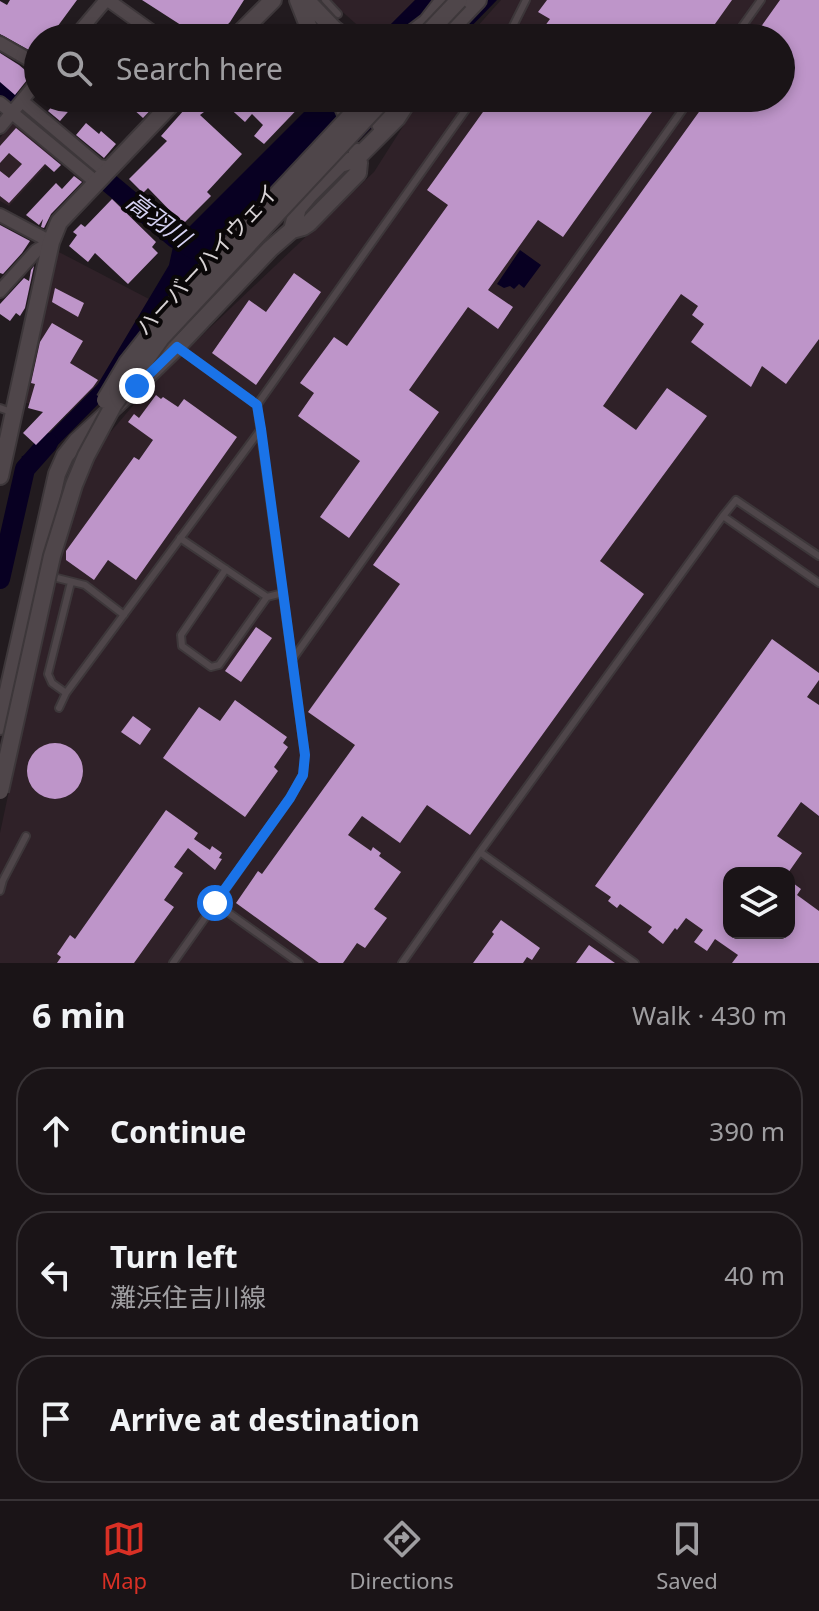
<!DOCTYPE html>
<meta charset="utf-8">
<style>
body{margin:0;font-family:"Noto Sans","Noto Sans JP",sans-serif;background:#231d20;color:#f1f3f6}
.controls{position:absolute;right:24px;bottom:24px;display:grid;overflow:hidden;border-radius:16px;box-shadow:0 4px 12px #0003}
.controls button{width:72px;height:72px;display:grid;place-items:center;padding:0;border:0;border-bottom:2px solid #383336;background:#1a1417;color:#f1f3f6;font:40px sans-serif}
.stop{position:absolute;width:24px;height:24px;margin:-18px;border:6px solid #1a73e8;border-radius:50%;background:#fff}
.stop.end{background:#1a73e8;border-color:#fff;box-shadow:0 2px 8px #0008}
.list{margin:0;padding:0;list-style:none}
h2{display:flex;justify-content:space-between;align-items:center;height:104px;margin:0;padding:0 32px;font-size:34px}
h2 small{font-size:26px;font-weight:400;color:#9f9ea1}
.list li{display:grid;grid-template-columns:52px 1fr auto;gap:24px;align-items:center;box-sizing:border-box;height:128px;margin:0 16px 16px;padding:0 16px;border:2px solid #383336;border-radius:32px}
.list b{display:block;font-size:30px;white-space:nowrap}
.list p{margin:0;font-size:26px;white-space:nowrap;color:#9f9ea1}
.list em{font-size:26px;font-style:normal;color:#9f9ea1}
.icon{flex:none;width:44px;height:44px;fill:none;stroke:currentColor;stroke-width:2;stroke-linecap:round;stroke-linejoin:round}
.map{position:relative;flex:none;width:819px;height:963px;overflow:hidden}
.search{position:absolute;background:#1a1417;box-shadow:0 4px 12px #0003;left:24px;right:24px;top:24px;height:88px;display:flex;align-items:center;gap:20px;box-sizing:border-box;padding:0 28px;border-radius:44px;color:#9f9ea1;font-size:30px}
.sheet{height:536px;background:#1a1417}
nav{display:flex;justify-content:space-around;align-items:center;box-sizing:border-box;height:112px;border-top:2px solid #383336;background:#1a1417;font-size:22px;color:#9f9ea1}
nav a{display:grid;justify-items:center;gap:4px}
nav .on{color:#d93025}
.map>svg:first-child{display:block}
.built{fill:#2f2128;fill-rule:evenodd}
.water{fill:#080022}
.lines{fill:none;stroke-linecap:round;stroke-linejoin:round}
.river{stroke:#080022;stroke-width:20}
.building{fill:#be95c9}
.service-casing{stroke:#3d373a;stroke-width:10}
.minor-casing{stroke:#3d373a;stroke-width:16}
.tertiary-casing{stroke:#3d373a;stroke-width:20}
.service{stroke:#4f464a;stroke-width:6}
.minor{stroke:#4f464a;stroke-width:12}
.tertiary{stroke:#4f464a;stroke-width:16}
.tertiary-bridge-casing{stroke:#3d373a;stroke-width:20;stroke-linecap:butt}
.tertiary-bridge{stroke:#4f464a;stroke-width:16}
.route{stroke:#1a73e8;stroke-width:10}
.labels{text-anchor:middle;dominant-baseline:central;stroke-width:8;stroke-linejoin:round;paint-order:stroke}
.street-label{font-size:22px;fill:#d7d2d4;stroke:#0a0708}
.water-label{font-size:24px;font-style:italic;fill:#d5d2f3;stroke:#0a0708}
</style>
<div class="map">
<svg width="819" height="963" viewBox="0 0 819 963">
<rect width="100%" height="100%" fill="#221b1f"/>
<path class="built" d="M 329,0 L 415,0 L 379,36 L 372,38 Z
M 501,0 L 819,0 L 819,963 L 0,963 L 0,833 L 60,550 L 80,492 L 102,442 L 154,381 L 374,172 L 421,98 L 781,98 L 781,38 L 467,38 ZM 729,873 L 789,873 L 789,933 L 729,933 Z
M 16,119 L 57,154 L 9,206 L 0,201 L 0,138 Z
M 57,251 L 149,299 L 98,384 L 68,414 L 26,403 Z"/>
<path class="water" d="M 415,0 L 497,0 L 460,38 L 377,38 Z
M 318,98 L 401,98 L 39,464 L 21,457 L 32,451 L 98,384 L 169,265 L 174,242 Z
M 520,250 L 541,265 L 524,288 L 519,284 L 514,289 L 510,286 L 504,288 L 497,284 Z"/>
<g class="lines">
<path class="river" d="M 0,92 L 175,238 L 194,249
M 0,579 L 25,469 L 48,443"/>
</g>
<path class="building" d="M 10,0 L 77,0 L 49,38 L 38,38 L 38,55 L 0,34 L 0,1 L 7,5 Z
M 142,0 L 244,0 L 230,22 L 215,38 L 201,38 Z
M 547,0 L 732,0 L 705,38 L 536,38 L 550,19 L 538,12 Z
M 780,0 L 819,0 L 819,339 L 786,384 L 762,366 L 751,387 L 691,342 L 704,324 L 692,315 L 698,306 L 681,294 L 603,406 L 636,430 L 667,388 L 707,416 L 600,561 L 644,594 L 470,835 L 427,805 L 400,843 L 362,816 L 348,835 L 371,851 L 373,847 L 381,853 L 379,856 L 401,872 L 374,909 L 387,918 L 365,948 L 357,943 L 343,963 L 319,963 L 236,903 L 258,871 L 262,874 L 355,745 L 308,712 L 400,584 L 373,565 L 709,98 L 781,98 L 781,38 L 753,38 Z
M 0,53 L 19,65 L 31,75 L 15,95 L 0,82 Z
M 59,98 L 80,98 L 60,121 L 48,111 Z
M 121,98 L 162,98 L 143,118 Z
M 233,98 L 308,98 L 264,144 L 254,136 L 263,125 L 252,114 L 245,122 L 226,105 Z
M 493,98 L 662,98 L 563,237 L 538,220 L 488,290 L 513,307 L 498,329 L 468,307 L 409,390 L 439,412 L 349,538 L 320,517 L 360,461 L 298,416 L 314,393 L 300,383 L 334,337 L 347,346 L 448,205 L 427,190 Z
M 192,101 L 204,112 L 200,115 L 242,154 L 207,192 L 211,196 L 183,224 L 148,188 L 143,193 L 129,179 L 167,141 L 161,136 Z
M 86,123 L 99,134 L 101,131 L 116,144 L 104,158 L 76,135 Z
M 16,128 L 61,165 L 54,172 L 45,164 L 9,203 L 0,196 L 0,171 L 9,178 L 22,164 L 9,153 L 0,163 L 0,146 Z
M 74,176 L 82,182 L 51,214 L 44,228 L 41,227 L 43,219 L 39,225 L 26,215 L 56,183 L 62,189 Z
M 112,199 L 156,242 L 152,247 L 158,253 L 128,284 L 95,253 L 88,262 L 69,246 L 77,235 L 73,232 L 81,224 L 85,227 Z
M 0,225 L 30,241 L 22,253 L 3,274 L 0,273 Z
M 34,266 L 25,308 L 20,316 L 16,313 L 10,321 L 0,314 L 0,304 L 24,278 L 29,281 L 31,270 Z
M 294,273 L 321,292 L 256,385 L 212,353 L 249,300 L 266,312 Z
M 55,288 L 84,303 L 78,317 L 52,302 Z
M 52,323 L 83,341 L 70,363 L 98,380 L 93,387 L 36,445 L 23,433 L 43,412 L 28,408 L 35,384 L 31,383 L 40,342 Z
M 156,395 L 161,399 L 163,397 L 178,407 L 184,399 L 237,437 L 136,580 L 108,560 L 94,580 L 66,560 L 66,551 L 134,457 L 139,460 L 153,440 L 128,422 L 134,414 L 139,418 Z
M 256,627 L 272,638 L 241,682 L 225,671 Z
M 772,639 L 819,673 L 819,680 L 807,697 L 819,705 L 819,816 L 801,802 L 777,836 L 802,853 L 788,873 L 729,873 L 729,933 L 789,933 L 789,880 L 801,889 L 797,895 L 819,911 L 819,963 L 732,963 L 738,955 L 715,939 L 707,951 L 694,942 L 703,930 L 686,918 L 677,930 L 675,928 L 663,944 L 648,932 L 652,927 L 620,904 L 617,908 L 608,901 L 611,897 L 595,886 Z
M 235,700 L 287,737 L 283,743 L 288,747 L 274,767 L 278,771 L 245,817 L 163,758 L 199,707 L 220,721 Z
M 133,716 L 151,729 L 140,745 L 121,732 Z
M27 771a28 28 0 1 1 56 0a28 28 0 1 1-56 0Z
M 166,810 L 198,833 L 194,839 L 210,850 L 212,846 L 222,853 L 219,858 L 222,859 L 215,870 L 188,848 L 174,867 L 183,873 L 164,900 L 174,907 L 134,963 L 57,963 L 61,957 L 57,954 L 70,935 L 75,939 Z
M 501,920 L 540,948 L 532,960 L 527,957 L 523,963 L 473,963 L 494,934 L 492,932 Z
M 589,945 L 615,963 L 576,963 Z"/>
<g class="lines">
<g class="service-casing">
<path id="service" d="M 325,0 L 338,14
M 507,38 L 526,0
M 734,38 L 761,0
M 257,405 L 474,98
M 0,408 L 14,413
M 723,516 L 736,500 L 819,556
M 180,538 L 267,597
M 226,569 L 181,635 L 182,646 L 211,667 L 219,665 L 267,597 L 283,593
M 57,578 L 85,585 L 124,615
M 292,660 L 691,98
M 66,693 L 52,683 L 48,674 L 71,582
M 59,708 L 66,693 L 261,429
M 480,852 L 635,963
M 0,891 L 3,880 L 26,836
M 215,903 L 299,963
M 173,963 L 290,798 L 303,775 L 305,755 L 257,405 L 177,347
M 402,963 L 480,852 L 723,516 L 819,583"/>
</g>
<g class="minor-casing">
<path id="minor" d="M 108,0 L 161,38
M 74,38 L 106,0
M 0,43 L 38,65
M 22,101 L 99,166 L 111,168
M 0,103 L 97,183
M 0,127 L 38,81
M 0,215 L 51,242 L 36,251 L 0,291"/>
</g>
<g class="tertiary-casing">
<path id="tertiary" d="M 298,0 L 313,38
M 306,0 L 334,29 L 346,38
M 235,38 L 273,0
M 406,38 L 427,22 L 444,0
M 442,38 L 478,0
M 339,98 L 353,130
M 380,124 L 396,98
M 292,230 L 303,227 L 309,223 L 358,173 L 359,163 L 356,159 L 357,152
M 0,476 L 51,242 L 59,222 L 177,98
M 0,726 L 57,474 L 65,456 L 77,441 L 137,386 L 177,347 L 270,249 L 292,230 L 298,208 L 309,195 L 340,164 L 356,159 L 397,118 L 410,98"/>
</g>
<use href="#service" class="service"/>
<use href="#minor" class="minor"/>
<use href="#tertiary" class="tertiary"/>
<g class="tertiary-bridge-casing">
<path id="tertiary-bridge" d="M 423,38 L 459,0
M 105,400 L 127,363 L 168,311 L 367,98
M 0,791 L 52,556 L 74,485 L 86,456 L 114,404 L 161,338 L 385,98"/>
</g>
<use href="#tertiary-bridge" class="tertiary-bridge"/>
</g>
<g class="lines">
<path class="route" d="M 137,386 L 177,347 L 257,405 L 261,429 L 305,755 L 303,775 L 290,798 L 215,903"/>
</g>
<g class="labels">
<g class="street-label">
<text transform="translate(206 259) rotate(-47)">ハーバーハイウェイ</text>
</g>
<g class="water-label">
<text transform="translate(159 219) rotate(37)">高羽川</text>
</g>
</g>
</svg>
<div class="controls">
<button><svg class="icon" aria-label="layers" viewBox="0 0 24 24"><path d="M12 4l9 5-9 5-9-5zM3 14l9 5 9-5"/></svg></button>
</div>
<div class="stop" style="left:215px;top:903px"></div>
<div class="stop end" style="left:137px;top:386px"></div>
<div class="search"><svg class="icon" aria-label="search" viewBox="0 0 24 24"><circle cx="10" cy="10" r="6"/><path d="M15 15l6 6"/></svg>Search here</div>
</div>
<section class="sheet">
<h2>6 min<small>Walk · 430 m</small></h2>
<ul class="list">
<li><svg class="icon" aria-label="ahead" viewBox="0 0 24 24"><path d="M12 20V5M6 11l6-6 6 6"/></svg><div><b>Continue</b></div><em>390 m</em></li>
<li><svg class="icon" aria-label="left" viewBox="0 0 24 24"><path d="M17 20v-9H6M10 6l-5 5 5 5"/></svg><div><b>Turn left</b><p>灘浜住吉川線</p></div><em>40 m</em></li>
<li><svg class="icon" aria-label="arrive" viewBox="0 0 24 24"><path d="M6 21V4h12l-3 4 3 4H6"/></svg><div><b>Arrive at destination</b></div></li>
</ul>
</section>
<nav>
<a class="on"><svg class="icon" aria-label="map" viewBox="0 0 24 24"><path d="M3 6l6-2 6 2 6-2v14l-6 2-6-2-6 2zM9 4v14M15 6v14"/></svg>Map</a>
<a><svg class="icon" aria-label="directions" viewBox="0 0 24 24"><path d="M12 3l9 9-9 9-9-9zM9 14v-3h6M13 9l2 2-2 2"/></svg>Directions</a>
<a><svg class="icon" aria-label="saved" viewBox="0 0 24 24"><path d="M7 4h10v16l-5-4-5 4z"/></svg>Saved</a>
</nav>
